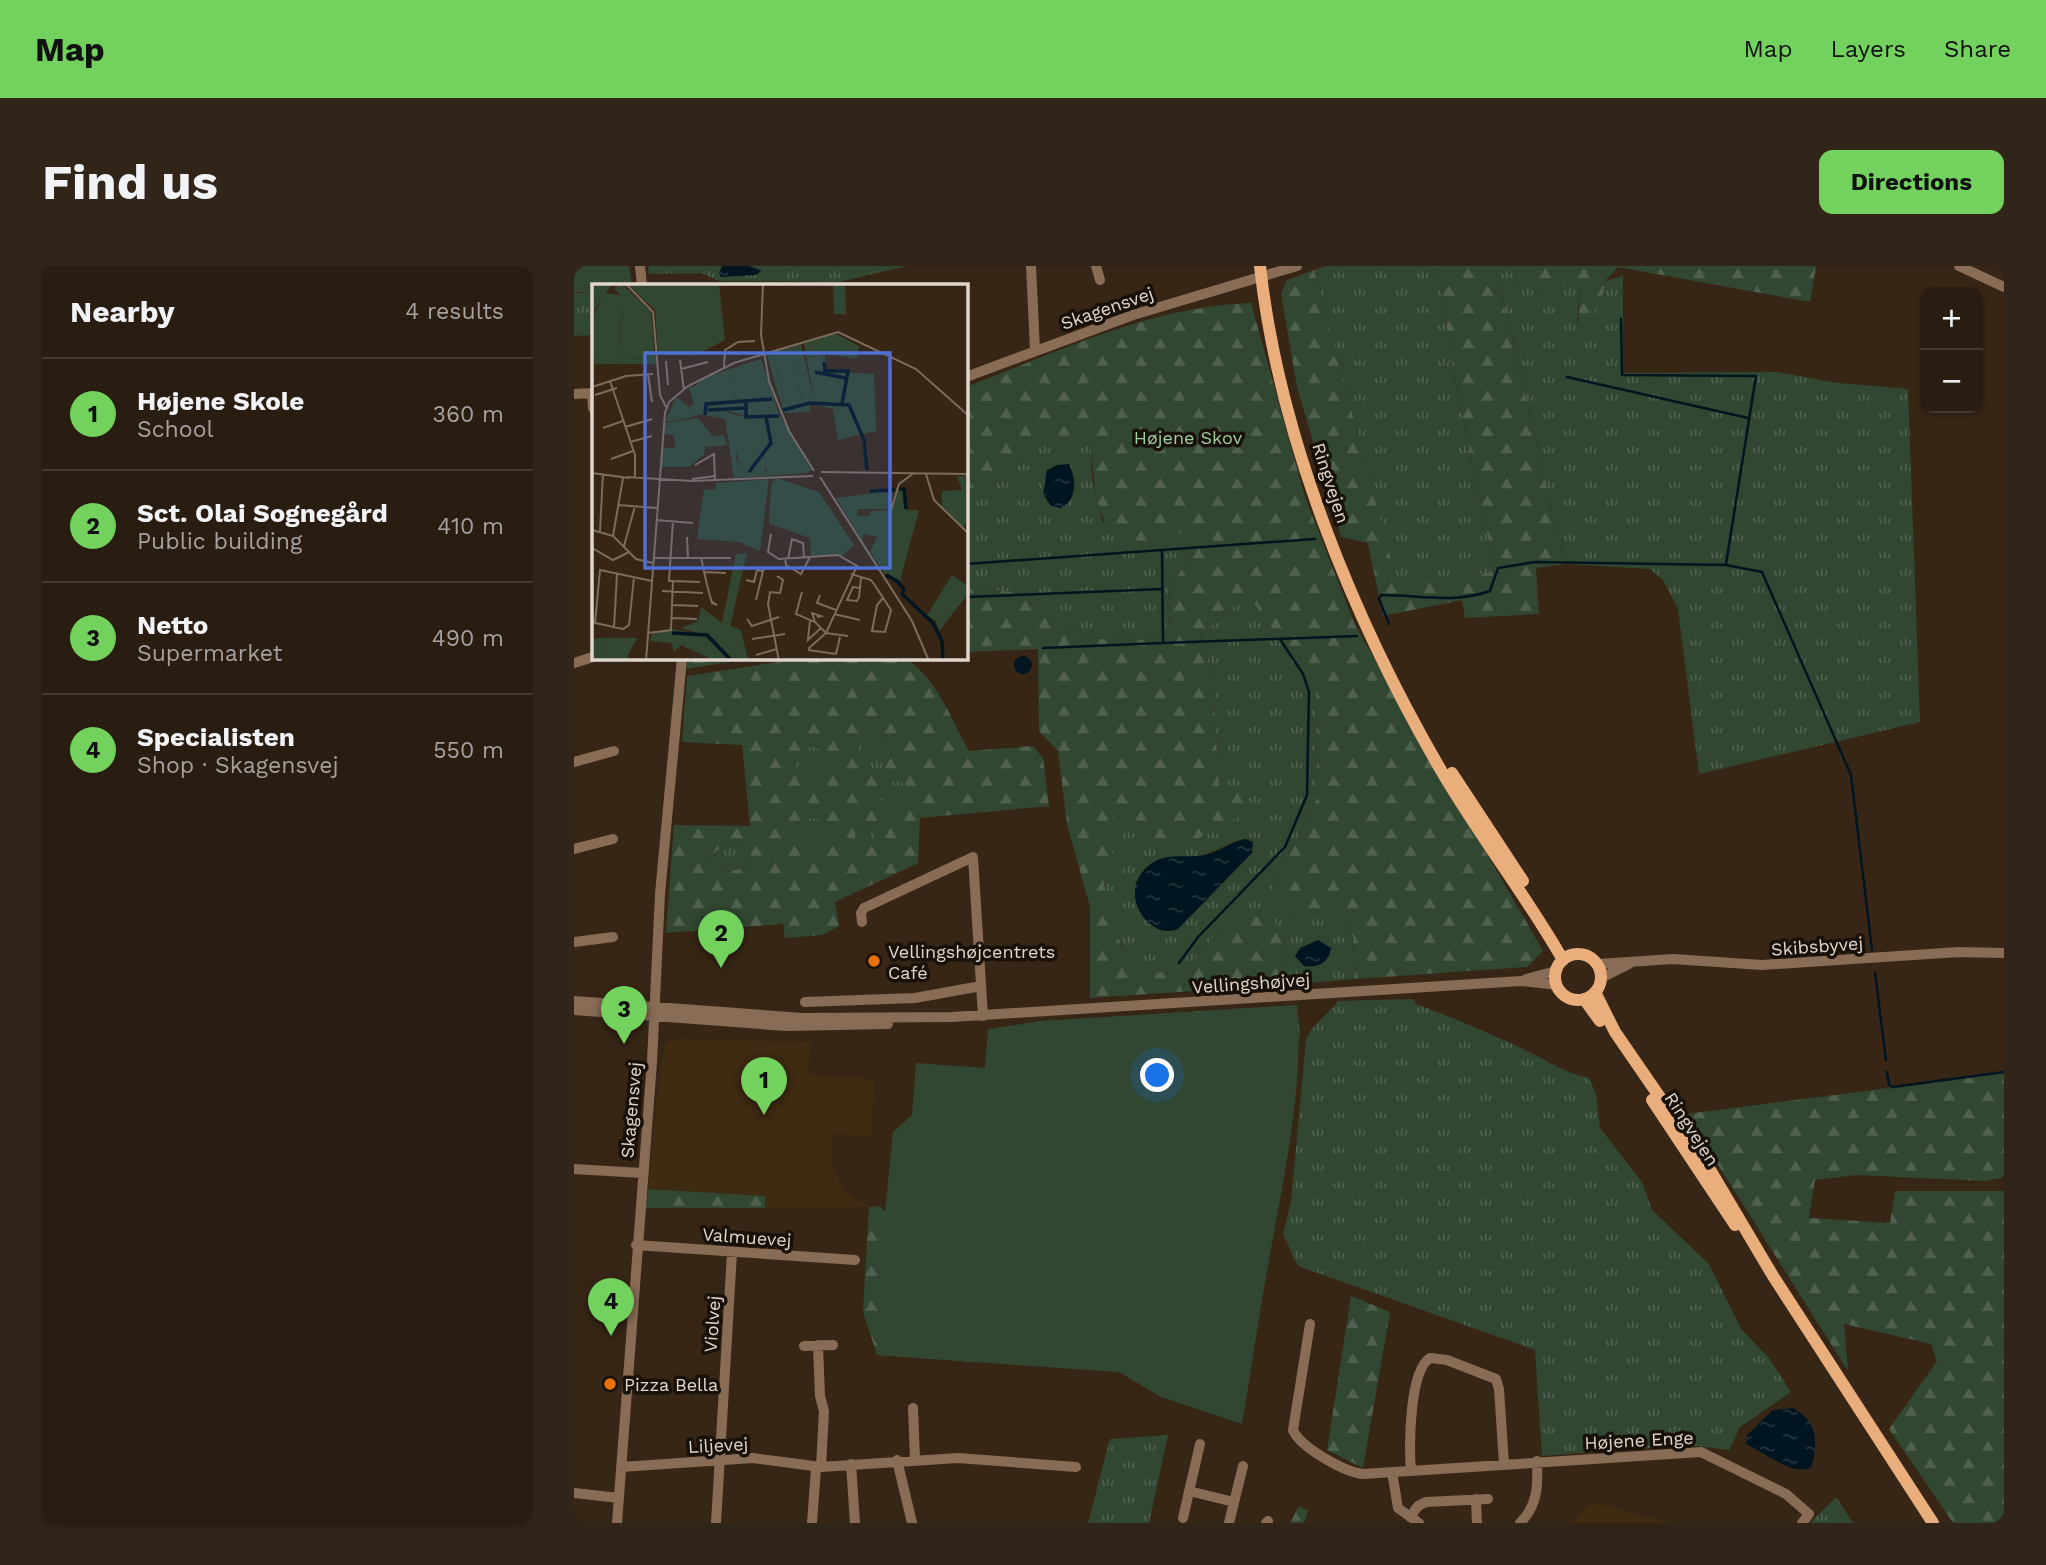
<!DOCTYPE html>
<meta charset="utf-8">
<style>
body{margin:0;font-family:"Work Sans",sans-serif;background:#312519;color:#f1f3f6}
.controls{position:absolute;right:21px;top:21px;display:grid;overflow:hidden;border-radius:14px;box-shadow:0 2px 5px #0004}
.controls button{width:63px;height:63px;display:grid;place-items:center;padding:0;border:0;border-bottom:2px solid #453a30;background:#291c10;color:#f1f3f6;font:35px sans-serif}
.you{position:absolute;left:584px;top:810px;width:24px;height:24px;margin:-18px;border:5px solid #fff;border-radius:50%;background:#1a73e8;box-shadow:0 0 0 10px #1a73e833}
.badge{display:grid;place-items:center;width:46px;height:46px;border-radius:50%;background:#73d25d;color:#111;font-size:23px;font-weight:700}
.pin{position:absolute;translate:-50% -58px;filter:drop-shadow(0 2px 4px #0008)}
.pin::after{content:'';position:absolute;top:37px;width:24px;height:21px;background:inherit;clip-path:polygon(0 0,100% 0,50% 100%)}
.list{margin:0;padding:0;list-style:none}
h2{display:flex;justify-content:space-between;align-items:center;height:91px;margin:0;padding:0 28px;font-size:30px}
h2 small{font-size:23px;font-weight:400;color:#a5a19f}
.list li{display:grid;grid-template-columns:46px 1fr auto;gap:21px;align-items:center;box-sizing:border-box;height:112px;padding:0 28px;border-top:2px solid #453a30}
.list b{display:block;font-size:26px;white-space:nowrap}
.list p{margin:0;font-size:23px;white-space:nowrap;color:#a5a19f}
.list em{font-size:23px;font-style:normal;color:#a5a19f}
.map{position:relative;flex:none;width:1430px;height:1257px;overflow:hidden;border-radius:14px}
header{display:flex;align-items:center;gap:42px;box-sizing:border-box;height:98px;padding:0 35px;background:#73d25d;color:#111}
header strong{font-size:33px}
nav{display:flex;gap:38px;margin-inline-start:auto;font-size:24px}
.intro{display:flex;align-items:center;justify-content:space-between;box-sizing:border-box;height:168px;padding:0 42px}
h1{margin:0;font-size:49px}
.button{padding:18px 32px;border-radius:14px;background:#73d25d;color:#111;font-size:24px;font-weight:700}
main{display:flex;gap:42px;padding:0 42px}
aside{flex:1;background:#291c10;border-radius:14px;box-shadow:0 2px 5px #0004}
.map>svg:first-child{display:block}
.built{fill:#3f2a12}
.grass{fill:url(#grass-tufts);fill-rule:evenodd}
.forest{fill:url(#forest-firs);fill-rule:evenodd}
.park{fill:#314731}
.water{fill:url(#water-ripples)}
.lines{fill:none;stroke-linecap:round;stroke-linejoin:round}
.stream{stroke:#00151f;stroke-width:2.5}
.minor{stroke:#896c55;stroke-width:10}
.major{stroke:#eaae7d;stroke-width:12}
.food-dot{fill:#e8710a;stroke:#181109;stroke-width:2.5}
.labels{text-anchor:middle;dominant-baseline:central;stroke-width:7;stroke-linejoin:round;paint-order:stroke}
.street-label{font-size:18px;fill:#e1d6cc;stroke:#181109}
.park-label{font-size:18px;fill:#a0cfa0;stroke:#181109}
.poi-label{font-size:18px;fill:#e1d6cc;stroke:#181109;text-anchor:start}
.inset-river{fill:none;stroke:#00151f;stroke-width:3.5}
.inset-road{fill:none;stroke:#7b6c5e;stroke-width:2}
.view{fill:#4e70d5;fill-opacity:0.15;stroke:#4e70d5;stroke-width:3.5}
.inset-edge{fill:none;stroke:#e1d6cc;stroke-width:3.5}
</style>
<header>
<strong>Map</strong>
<nav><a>Map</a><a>Layers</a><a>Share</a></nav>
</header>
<div class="intro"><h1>Find us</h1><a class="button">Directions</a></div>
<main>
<aside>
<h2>Nearby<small>4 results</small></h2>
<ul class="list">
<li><span class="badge">1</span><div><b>Højene Skole</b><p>School</p></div><em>360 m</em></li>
<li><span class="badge">2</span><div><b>Sct. Olai Sognegård</b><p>Public building</p></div><em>410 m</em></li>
<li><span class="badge">3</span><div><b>Netto</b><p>Supermarket</p></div><em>490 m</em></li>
<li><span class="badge">4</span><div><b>Specialisten</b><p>Shop · Skagensvej</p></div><em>550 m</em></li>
</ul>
</aside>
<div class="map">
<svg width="1430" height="1257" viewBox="0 0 1430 1257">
<defs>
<pattern id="grass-tufts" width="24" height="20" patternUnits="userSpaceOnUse" patternTransform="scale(1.75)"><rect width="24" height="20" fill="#314731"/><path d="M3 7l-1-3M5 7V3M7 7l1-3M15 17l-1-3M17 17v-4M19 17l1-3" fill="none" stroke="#4f614e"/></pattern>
<pattern id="forest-firs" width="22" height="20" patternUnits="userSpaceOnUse" patternTransform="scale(1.75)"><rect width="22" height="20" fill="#314731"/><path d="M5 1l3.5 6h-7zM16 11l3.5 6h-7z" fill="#4f614e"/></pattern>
<pattern id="water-ripples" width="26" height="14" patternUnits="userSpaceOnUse" patternTransform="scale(1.75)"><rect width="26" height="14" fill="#00151f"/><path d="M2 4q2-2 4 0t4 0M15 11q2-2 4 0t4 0" fill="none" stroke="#25363e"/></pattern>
</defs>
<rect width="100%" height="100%" fill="#372615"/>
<path class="built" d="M 98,773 L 237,776 L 234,809 L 301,813 L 297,871 L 259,867 L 257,898 L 271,925 L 295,941 L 191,942 L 190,930 L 74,923 L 83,830 L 91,780 Z
M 1017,1236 L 1098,1257 L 1099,1257 L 998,1257 Z"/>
<path class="grass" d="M 74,0 L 333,0 L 265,16 L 145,15 L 127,7 L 75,8 Z
M 753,0 L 864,0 L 879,104 L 921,305 L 825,324 L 740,4 Z
M 921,0 L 941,0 L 945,18 L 959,23 L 1006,19 L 1003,57 L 1028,34 L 1031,15 L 1049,10 L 1049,107 L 1204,106 L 1263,117 L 1334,123 L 1346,456 L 1125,508 L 1104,343 L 1089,314 L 1076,303 L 991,298 Z
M 19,26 L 19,69 L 0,70 L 0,27 Z
M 500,169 L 508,169 L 517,178 L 518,213 L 528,255 L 578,282 L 596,267 L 606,267 C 631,295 596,306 594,331 C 593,338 596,347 597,353 L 586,369 L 570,374 L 528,373 L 491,361 L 441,326 L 392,322 L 392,246 L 455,181 Z
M 674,329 L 742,422 L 743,532 L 698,624 L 722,651 L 767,651 L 779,670 L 781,713 L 708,719 L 711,668 L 656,651 L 610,707 L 577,706 C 568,699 556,691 549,681 C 537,666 525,595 528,575 C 530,563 539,559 537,545 L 645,521 L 639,418 L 628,368 ZM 676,573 L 559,632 L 583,594 C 599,590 618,593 633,588 C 647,583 661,572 676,573 Z
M282 490a16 16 0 1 1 32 0a16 16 0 1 1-32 0Z
M221 496a16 16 0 1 1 32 0a16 16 0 1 1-32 0Z
M306 531a16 16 0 1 1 32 0a16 16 0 1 1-32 0Z
M223 567a16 16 0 1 1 32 0a16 16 0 1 1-32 0Z
M281 571a11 11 0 1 1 22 0a11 11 0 1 1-22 0Z
M 163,581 L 173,583 L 177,589 C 171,607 144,611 132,597 L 134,590 L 148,582 Z
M 839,733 L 842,738 C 878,751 912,766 947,782 C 973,794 986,805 1015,812 L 1022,828 L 1026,862 L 1068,916 L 1078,944 L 1135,998 L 1167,1063 L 1195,1092 L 1217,1126 L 1166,1161 L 1155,1184 L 1115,1179 L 968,1190 L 961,1084 L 724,1000 L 709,968 L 717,936 L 732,774 C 738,757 754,750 764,735 Z
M 594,1169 L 575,1257 L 514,1257 L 536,1173 Z
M 1262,1231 L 1279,1257 L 1236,1257 Z"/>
<path class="forest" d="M 864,0 L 921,0 L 991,298 L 962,302 L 965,348 L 891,352 L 888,334 L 809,350 L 794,277 L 767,271 L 723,121 L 707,28 L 713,14 L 740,4 L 825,323 L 921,305 L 879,104 Z
M 941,0 L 1242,0 L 1236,36 L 1044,1 L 1031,15 L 1028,34 L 1009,61 L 1004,62 L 1006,20 L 959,23 L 945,18 Z
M 677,37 L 731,231 L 781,359 L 969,685 L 953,701 L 781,713 L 779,670 L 767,651 L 722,651 L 698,624 L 743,532 L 742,423 L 674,329 L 628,368 L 639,418 L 645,521 L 670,529 L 670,548 C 635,567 600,594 562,570 L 561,542 L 538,545 L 539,555 L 529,574 L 545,595 L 530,618 L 547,680 L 577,706 L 610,707 L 656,651 L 694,650 L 711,668 L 708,719 L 516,732 L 516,641 L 493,558 L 484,485 L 465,465 L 464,383 L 392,386 L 392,322 L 441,326 L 491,361 L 528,373 L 570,374 L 586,369 L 597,354 C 596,347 593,338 594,331 C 596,306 631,295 606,267 L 596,267 L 578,282 C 518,279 521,224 517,178 L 508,169 L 455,181 L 392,246 L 392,121 C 483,86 578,40 677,37 Z
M 114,392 L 178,392 L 112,403 Z
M 230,392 L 329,392 C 361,407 378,455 395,485 L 459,480 L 469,492 L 475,540 L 346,552 L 344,597 L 261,636 L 265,660 L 248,669 L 211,672 L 209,658 L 92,667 L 100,559 L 176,560 L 168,479 L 108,476 L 113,410 ZM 298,474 L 308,477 L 314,490 L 310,500 L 300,506 L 286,500 L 282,490 L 285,480 ZM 237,480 L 247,484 L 253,497 L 249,507 L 240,512 L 225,507 L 221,496 L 224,487 ZM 322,515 L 332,519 L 338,532 L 330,545 C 318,549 309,544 306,531 L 313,518 ZM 234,552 L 248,554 L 254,563 L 251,578 L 241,583 L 231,581 L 224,573 L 224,562 ZM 295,560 L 301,565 L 302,574 L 294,582 C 282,582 277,571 285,562 ZM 163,581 L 173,583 L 177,589 C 172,607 145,611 132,597 L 134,590 L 148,582 Z
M 723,739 L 726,770 L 545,1106 L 303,1089 L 289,1046 L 295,941 L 306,940 L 311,946 L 537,1093 L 420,763 L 466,755 Z
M 1430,807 L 1430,908 L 1427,912 L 1412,915 L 1282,909 L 1241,914 L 1235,952 L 1316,957 L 1321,925 L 1430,925 L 1430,1257 L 1379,1257 L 1315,1163 L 1363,1095 L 1357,1078 L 1270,1058 L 1274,1105 L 1112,848 Z
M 74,923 L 191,930 L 191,942 L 72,942 Z
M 777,1030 L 816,1046 L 789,1202 L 753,1184 Z
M 725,1240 L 734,1245 L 730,1257 L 716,1257 Z"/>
<path class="park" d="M 0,0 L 55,0 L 58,19 L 19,19 L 19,26 L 0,26 Z
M 723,739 C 730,817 711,906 697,983 C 686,1041 678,1100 668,1158 L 587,1131 L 545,1106 L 303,1089 L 311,946 L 319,866 L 338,849 L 342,797 L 411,802 L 414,763 L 455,757 Z"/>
<path class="water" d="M 148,0 L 175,0 L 188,5 L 182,9 L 147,11 L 145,7 Z
M 495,198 C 503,214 503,234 487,242 L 477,240 L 469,228 L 473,204 L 483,199 Z
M440 399a9 9 0 1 1 18 0a9 9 0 1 1-18 0Z
M 671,573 L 679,576 L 678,587 L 604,663 C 575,675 542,627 574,600 C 591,585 612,593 631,589 C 645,586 657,576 671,573 Z
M 744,674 L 757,682 C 755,697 744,702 730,700 L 721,690 L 726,682 Z
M 1219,1142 C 1245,1156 1244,1178 1237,1202 C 1218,1210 1190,1186 1172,1178 L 1173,1169 L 1199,1144 Z"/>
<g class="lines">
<path class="stream" d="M 1047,53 L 1048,109 L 1182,110 L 1152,298
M 993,111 L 1174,152
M 588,284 L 589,377 L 783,370
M 392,298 L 741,273
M 392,331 L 588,323
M 815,358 L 805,333 L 807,329 C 845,329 879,338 916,325 L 924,302 L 961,296 L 1152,299 L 1188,306 L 1277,509 L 1298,684
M 469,382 L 588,377
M 605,697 L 624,671 L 711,581 L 733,529 L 735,426 L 729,408 L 707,375
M 1301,707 L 1312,794
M 1313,806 L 1315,819 L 1319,821 L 1430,806"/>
<path class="minor" d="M 66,0 L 68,19
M 457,0 L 461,84
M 522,0 L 526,14
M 1385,0 L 1430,21
M 392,111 L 559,49 L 723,0
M 18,127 L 19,142
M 0,128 L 19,127
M 0,397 L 19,391
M 0,496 L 40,485
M 0,583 L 39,573
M 288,656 L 287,647 L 290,642 L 399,591 L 409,750
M 0,676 L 39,671
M 1024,698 L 1099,693 L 1188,699 L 1385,686 L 1430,687
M 1027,712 L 1055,698
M 952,713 L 982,705
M 0,735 L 229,752 L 378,751 L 947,715 L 983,719
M 231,736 L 341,732 L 407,720
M 0,744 L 212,760 L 314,758
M 0,903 L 68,907
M 62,979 L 281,994
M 736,1058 L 719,1164 C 726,1181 770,1206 789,1208 L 1127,1186 L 1212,1228 L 1235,1248 L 1228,1257
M 244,1079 L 246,1130 L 250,1145 L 247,1201
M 230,1080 L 259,1079
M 339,1142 L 341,1193
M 323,1194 L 338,1257
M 277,1198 L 281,1257
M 47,1201 L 179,1192 L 247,1201 L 384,1192 L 502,1201
M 837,1205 C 835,1181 835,1105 856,1092 L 873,1094 L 922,1113 L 925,1123 L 930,1198
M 818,1206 L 824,1242 L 845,1257
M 615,1225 L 660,1236
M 0,1227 L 45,1232
M 902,1233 L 903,1257
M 836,1251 L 844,1240 L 852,1236 L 914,1233
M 609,1252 L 626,1178
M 43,1257 L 78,796 L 86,628 L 108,392
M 142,1257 L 158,987
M 238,1257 L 242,1202
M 655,1257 L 669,1200
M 692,1257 L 694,1255
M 946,1257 C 964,1239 964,1220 963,1195"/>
<path class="major" d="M 686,0 C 705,173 781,357 868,506 C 906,571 952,629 989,694
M 878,507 L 949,615
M981 711a23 23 0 1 1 46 0a23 23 0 1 1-46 0Z
M 1021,726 L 1041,766 L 1138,907 L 1199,1010 L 1359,1257
M 1010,733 L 1026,755
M 1078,834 L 1161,959"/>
</g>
<g class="food-dot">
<circle cx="300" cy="695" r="7"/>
<circle cx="36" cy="1118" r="7"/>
</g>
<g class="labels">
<g class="street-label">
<text transform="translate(533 42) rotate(-19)">Skagensvej</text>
<text transform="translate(757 217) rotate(72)">Ringvejen</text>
<text transform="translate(1243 680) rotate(-4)">Skibsbyvej</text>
<text transform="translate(677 717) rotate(-4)">Vellingshøjvej</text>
<text transform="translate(57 844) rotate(-85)">Skagensvej</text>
<text transform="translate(1118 863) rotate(57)">Ringvejen</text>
<text transform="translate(173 971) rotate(4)">Valmuevej</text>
<text transform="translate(138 1058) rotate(-86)">Violvej</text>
<text transform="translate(1065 1174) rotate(-3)">Højene Enge</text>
<text transform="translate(144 1179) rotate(-3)">Liljevej</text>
</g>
<g class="park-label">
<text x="614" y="171">Højene Skov</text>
</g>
<g class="poi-label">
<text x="314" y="685">Vellingshøjcentrets<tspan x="314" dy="21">Café</tspan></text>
<text x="50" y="1118">Pizza Bella</text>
</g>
</g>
<g transform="translate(18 18)">
<rect width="376" height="376" fill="#372615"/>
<path d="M 36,0 L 127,0 L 133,56 L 104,71 L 66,70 L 63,26 ZM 13,9 L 27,11 L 45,22 L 31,74 L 63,73 L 65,80 L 0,80 L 0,75 L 29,78 L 28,18 L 0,34 ZM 212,59 L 217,73 L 225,72 L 225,78 L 233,70 L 233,87 L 282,90 L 284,147 L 246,156 L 241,125 L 223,120 ZM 200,63 L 211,121 L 194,124 L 180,69 ZM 140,98 L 144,112 L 158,116 L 154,132 L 129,125 L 95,134 L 97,123 ZM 169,125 L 180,141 L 187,191 L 174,192 L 175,183 L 158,190 L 147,185 L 145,162 L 164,158 L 161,132 ZM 376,191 L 376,235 L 371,244 L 350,222 L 350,207 L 370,206 L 365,193 ZM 184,194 L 227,208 L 262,261 L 251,271 L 219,272 L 218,254 L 177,240 L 179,201 ZM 155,269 L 138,342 L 149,346 L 156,376 L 138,376 L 112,351 L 89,344 L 106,337 L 109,323 L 130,339 L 144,270 ZM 360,291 L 376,302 L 376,310 L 347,347 L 344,337 L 335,331 ZM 9,354 L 18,376 L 0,376 L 0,355 Z" fill="#314731"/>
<path d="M 0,0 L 20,0 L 1,28 L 0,28 ZM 241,0 L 253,0 L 254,31 L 242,30 ZM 28,18 L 29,78 L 0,75 L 0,34 L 13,19 ZM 242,49 L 267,62 L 265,75 L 232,69 L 225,79 L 225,72 L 215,72 L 212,59 ZM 209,60 L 223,120 L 218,121 L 218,128 L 192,129 L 175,71 L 180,69 L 194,124 L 211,121 L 200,63 ZM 169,75 L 187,130 L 219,186 L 216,189 L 187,191 L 185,180 L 173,175 L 180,160 L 180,141 L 169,125 L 161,132 L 168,162 L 152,168 L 146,162 L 144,175 L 152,189 L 172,180 L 174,192 L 142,194 L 133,135 L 107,130 L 121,124 L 151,133 L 158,116 L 145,114 L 139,98 L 102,122 L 97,103 L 104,102 L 107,95 ZM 84,113 L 97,123 L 95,134 L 73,138 ZM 106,134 L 121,152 L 132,151 L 135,161 L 113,163 L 112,171 L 96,183 L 69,183 L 71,164 L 83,164 L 82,151 L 72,150 L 73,139 ZM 311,205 L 314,226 L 327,226 L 308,297 L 293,290 L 278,268 L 285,253 L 271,250 L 271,258 L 244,214 L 303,206 L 297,225 L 266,225 L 265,232 L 278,232 L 279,227 L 299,226 L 306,206 ZM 81,345 L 112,351 L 138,376 L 121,376 L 89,361 L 82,368 L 79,359 L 58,357 L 60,350 ZM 9,354 L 45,354 L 33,377 L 18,376 Z" fill="#314731"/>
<path d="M 30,0 L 59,28 L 63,73 L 31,74 L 30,13 L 22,4 ZM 177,195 L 168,267 L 147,258 L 105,255 L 112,205 L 124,206 L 124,199 Z" fill="#314731"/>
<path class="inset-river" d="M 232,78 L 233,87 L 256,87 L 250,120M 223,88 L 253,94M 154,118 L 154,133 L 187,132M 116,126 L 154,124M 191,126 L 218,119 L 257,121 L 272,156 L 275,186M 113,131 L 114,120 L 180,115M 157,188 L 179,159 L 174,133M 307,205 L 312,205 L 314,225M 278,207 L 303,206M 294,291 L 305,297 L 312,305 L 310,310 L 341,339 L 350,357 L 351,377M 80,349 L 115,351 L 140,377"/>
<path class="inset-road" d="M 34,0 L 61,28 L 68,111 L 74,123M 171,0 L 169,51 L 177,97 L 197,147 L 222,187M 88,76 L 92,106M 74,77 L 76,101M 132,83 L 133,66 L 146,58 L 163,57M 89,85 L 116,78M 56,90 L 60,118M 18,97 L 43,171 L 43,193M 0,103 L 34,92 L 61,90M 3,111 L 25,104M 33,143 L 60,135M 11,144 L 31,137M 38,158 L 60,152M 19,175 L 41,167M 103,181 L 122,170 L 123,197M 229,188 L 377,190M 0,189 L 37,194M 334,190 L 342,216 L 377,250M 35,193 L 100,197 L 221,192M 228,193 L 320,337 L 337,377M 100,195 L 123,192M 26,221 L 65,224M 299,226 L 307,200 L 322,189M 64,236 L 101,239M 81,237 L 77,297 L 81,297M 0,246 L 21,252 L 44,275 L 61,279M 8,247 L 11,190M 179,250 L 176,268 L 187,275 L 246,271 L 265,282 L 234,349 L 216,365M 21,252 L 31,194M 95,253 L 96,274M 32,262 L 43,222M 0,264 L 21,276 L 37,268M 109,273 L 115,301 L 120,319 L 125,321 L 119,317M 61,274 L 139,274M 193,275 L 194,281 L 209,290 L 218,273M 196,275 L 200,255 L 211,259 L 212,274M 112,288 L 134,289M 259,290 L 279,296 L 282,300 L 299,326 L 293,348 L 280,347 L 285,321 L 291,314M 185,292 L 191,296 L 188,309 L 178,308 L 176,320 L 187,377M 42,293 L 37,341 L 31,345 L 3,339 L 8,286 L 60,297M 154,296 L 162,298 L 165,286 L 170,287M 268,304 L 261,303 L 255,316 L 265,317 L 267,313 L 268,304 L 269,293M 70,307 L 111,309M 210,308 L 204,330 L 223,338 L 234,349 L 256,352M 228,311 L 225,319 L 244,326M 164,316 L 172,283M 80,321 L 106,322M 242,330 L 268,336M 79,334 L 105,335M 155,335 L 160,342 L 187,333M 218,336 L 216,356 L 229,344M 223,338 L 220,329 L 229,332 L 225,333M 22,344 L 25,290M 56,349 L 79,346 L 81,297 L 108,298M 160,355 L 193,350M 216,366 L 244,370 L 248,353M 164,371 L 185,365M 54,377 L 73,129 L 77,118 L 96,102 L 142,79 L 246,48 L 324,85 L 377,132"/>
<path class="view" d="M 53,69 L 298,69 L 298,284 L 53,284 Z"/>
<rect width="376" height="376" class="inset-edge"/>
</g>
</svg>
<div class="controls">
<button>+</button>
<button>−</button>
</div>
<div class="you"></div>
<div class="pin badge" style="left:190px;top:849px">1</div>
<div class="pin badge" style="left:147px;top:702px">2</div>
<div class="pin badge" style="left:50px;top:778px">3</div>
<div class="pin badge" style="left:37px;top:1070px">4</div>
</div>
</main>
